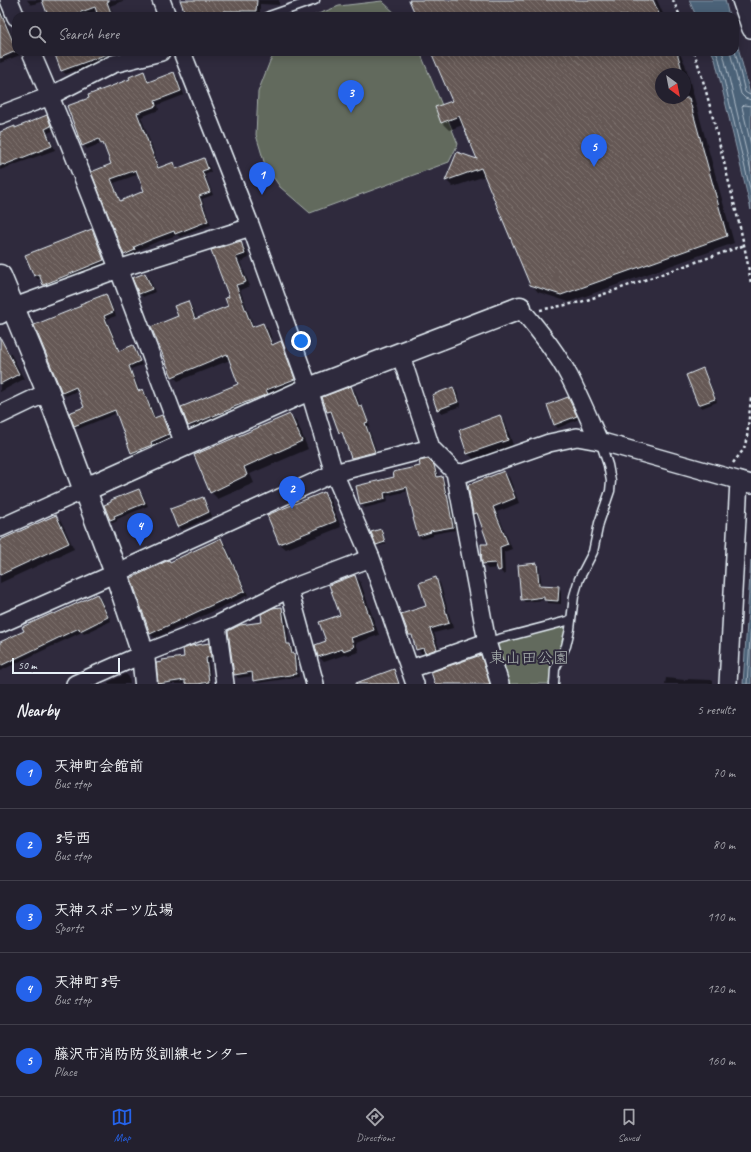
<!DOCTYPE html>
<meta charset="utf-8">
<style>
body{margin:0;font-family:Caveat,"Klee One",sans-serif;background:#2f2d3a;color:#f1f3f6}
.compass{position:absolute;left:655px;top:68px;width:36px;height:36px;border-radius:50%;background:#23202e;box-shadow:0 2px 10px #0003;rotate:148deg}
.scale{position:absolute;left:12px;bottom:10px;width:108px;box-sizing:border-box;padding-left:4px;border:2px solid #e8f1f8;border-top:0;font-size:11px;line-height:14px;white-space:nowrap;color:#e8f1f8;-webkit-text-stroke:3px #2f2a3d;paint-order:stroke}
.you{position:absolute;left:301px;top:341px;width:14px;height:14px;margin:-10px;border:3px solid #fff;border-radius:50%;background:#1a73e8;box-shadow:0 0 0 6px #1a73e833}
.badge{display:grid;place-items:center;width:26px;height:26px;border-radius:50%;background:#2563eb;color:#fff;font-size:13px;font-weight:700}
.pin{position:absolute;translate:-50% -33px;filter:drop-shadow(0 1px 2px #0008)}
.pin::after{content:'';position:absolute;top:21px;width:14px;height:12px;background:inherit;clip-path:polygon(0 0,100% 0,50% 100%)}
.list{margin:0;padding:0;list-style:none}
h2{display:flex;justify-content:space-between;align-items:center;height:52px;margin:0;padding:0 16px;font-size:17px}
h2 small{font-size:13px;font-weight:400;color:#a3a3aa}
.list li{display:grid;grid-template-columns:26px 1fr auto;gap:12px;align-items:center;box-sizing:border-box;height:72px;padding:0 16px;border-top:1px solid #403e4a}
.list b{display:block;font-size:15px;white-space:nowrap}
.list p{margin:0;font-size:13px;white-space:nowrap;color:#a3a3aa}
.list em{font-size:13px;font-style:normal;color:#a3a3aa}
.icon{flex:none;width:22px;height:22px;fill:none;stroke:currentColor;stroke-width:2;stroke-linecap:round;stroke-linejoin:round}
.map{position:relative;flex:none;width:751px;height:684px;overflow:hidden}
.search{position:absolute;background:#23202e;box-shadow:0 2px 10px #0003;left:12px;right:12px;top:12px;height:44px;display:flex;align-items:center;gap:10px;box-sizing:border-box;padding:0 14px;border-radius:12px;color:#a3a3aa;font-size:15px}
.sheet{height:412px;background:#23202e}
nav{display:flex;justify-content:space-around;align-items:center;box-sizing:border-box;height:56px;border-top:1px solid #403e4a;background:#23202e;font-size:11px;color:#a3a3aa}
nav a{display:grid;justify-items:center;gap:2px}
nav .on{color:#2563eb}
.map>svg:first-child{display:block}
.park{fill:#626a5d;stroke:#a5aeaa}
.water{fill:#4c6278;stroke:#8a9bab}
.shadow{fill:#0007;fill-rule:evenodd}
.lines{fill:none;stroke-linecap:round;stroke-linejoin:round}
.shore{stroke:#aab8c5;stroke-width:1}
.building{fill:url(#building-back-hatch);stroke:#e8f1f8;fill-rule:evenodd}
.lane-casing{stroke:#e8f1f8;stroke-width:11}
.street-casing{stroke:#e8f1f8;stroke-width:20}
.secondary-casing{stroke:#e8f1f8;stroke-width:25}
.path{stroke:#e8f1f8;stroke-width:2.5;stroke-dasharray:3 3;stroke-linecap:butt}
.lane{stroke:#2f2a3d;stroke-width:8}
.street{stroke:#2f2a3d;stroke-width:17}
.secondary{stroke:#2f2a3d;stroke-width:22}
.labels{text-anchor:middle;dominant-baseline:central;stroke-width:4;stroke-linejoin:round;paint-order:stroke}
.park-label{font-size:16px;fill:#acb4b2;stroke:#2f2a3d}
</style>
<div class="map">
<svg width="751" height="684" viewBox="0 0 751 684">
<defs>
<pattern id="building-back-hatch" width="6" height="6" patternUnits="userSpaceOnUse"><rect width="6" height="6" fill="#655954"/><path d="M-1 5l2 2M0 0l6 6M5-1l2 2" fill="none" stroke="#7b716d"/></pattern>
</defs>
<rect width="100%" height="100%" fill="#2f2a3d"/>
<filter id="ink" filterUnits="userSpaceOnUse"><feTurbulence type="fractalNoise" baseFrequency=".025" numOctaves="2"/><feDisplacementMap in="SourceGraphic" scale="8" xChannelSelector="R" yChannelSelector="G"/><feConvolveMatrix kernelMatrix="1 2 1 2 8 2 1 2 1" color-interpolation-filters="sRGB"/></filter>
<g filter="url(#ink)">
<path class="park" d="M 382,1 L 398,16 L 313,16 L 339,6 Z
M 276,52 L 420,52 L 458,144 L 449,162 L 310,213 L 280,187 L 265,165 L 256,135 L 258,92 L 270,61 Z
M 571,620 L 554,684 L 500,684 L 487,642 Z"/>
<path class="water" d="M 689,0 L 725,0 L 729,16 L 696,16 Z
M 735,35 L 751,98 L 751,210 L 715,59 L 712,52 L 735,52 Z
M 751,560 L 751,684 L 743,684 Z"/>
<path class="shadow" d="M 27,0 L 125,0 L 110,6 L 114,16 L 99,16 L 97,11 L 83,16 L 49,16 L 43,1 L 31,5 Z
M 182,0 L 279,0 L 279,5 L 260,4 L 260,14 L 227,14 L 228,16 L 187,16 Z
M 411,0 L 657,0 L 664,16 L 417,16 Z
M 0,1 L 2,7 L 1,8 L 16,45 L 16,52 L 19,52 L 20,55 L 0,63 Z
M 55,52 L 128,52 L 66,74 L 62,71 Z
M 433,52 L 679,52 L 685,64 L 734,243 L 569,302 L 538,292 L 531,284 L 485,176 L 453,187 L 446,180 L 479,161 L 463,125 L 449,130 L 442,123 L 436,108 L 454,102 ZM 661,74 L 685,74 L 685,98 L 661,98 Z
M 144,73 L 147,76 L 150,83 L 174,74 L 178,77 L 184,95 L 158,105 L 159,110 L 141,117 L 160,169 L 174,164 L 178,169 L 204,159 L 208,163 L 211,172 L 205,175 L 213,195 L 202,199 L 211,225 L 180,237 L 177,235 L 154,243 L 137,251 L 138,254 L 128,258 L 125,254 L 93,173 L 112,165 L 106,147 L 102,143 L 87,149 L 83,145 L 90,98 L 131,80 ZM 139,174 L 146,192 L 121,201 L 114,183 Z
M 46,116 L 50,120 L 54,130 L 48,133 L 55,150 L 0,170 L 0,133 L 14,127 L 16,128 Z
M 92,230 L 95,233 L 107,263 L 48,287 L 44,284 L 42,278 L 38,279 L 35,276 Z
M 240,242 L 245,247 L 249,258 L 240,262 L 250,286 L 240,290 L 254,327 L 263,324 L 268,329 L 274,345 L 281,343 L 285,347 L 299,384 L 194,430 L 189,425 L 240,384 L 230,360 L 178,381 L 173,376 L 179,317 L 187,302 L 192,307 L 197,319 L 229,306 L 230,298 L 212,251 Z
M 145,274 L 149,277 L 155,292 L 143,297 L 139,293 Z
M 106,295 L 109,298 L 116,316 L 107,319 L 120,351 L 133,346 L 136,350 L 142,365 L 131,369 L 140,391 L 142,390 L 146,393 L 156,419 L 162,416 L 166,419 L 172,437 L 154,445 L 155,448 L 136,456 L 132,453 L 117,413 L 78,429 L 75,426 L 86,407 L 79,390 L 66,396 L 62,392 L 82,307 Z
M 5,349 L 11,354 L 24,379 L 0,392 L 0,351 Z
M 702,370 L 706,373 L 717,402 L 702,408 L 699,405 Z
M 351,387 L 355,391 L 361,407 L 365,411 L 370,426 L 368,427 L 378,455 L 355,461 L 352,458 L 344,436 L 340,432 L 334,415 L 332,415 L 328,412 L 323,398 Z
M 453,388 L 457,392 L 461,406 L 442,413 L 438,409 Z
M 568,399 L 571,401 L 579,419 L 558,428 L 555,425 L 549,405 Z
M 289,415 L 297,422 L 308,449 L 250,474 L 254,483 L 218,499 L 211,492 Z
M 499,416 L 505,422 L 513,445 L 474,459 L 468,454 L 460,430 Z
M 428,460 L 437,470 L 439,478 L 441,477 L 445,481 L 448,496 L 450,498 L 456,530 L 433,534 L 433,536 L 422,539 L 419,536 L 409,491 L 387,496 L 388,502 L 365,508 L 361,504 L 395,478 L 421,467 Z
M 504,472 L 509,477 L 519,503 L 497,512 L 512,549 L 504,552 L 505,575 L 504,575 L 498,568 L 488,569 L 483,564 L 490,544 L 480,518 L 479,519 L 474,514 L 469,486 Z
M 139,490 L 142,493 L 148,506 L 117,519 L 117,521 L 113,523 L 110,520 Z
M 324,493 L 330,499 L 341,527 L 286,549 L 280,544 L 269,515 Z
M 203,498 L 206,502 L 212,516 L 182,530 L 178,526 Z
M 55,516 L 61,521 L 74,549 L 0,583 L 0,542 Z
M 381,530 L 382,532 L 386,544 L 379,546 L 372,533 Z
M 220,539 L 225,543 L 248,595 L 155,638 L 150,634 L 169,561 L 171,563 Z
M 536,564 L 539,567 L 542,586 L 558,587 L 561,590 L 561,604 L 548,603 L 545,600 L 525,602 L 522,599 Z
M 355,576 L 360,581 L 379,635 L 356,643 L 359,652 L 349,655 L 347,654 L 324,662 L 319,657 L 316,646 L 327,642 L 341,616 Z
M 435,579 L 440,583 L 453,628 L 434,633 L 441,654 L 431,657 L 426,653 L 422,654 L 417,649 L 414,640 L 410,635 L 428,607 Z
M 97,595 L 101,599 L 111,621 L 84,634 L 82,632 L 0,671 L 0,644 L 25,632 L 54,615 Z
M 282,608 L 286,612 L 289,645 L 293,648 L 294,655 L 297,658 L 299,677 L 258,683 L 254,680 L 254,676 L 238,678 L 235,674 L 263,623 Z
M 209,644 L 213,648 L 214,660 L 209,661 L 211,684 L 159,684 L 185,658 Z
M 480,656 L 485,661 L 492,684 L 436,684 Z
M 126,674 L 129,677 L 130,684 L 108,684 L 108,682 Z
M 666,678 L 685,680 L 685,679 L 711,680 L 713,681 L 713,684 L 665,684 Z"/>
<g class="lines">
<path class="shore" d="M 735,51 L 745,92 L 748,94 L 751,95
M 716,52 L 719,59 L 751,193
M 722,52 L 724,57 L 751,171
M 730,52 L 741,94 L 745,98 L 751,100
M 751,106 L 744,105 L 742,107 L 751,145
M 747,684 L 751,625"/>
</g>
<path class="building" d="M 42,0 L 109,0 L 109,1 L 107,2 L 112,16 L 98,16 L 95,7 L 70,16 L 48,16 Z
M 180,0 L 257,0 L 256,11 L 224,11 L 226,16 L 186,16 Z
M 409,0 L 653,0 L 660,16 L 416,16 Z
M 0,11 L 16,49 L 16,51 L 0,58 Z
M 54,52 L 109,52 L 110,53 L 61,71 Z
M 431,52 L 677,52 L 683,74 L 661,74 L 661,98 L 689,98 L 727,236 L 561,295 L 530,285 L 481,168 L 445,181 L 457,152 L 477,159 L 459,116 L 441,123 L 435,107 L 452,101 Z
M 144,71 L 148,82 L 174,72 L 181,91 L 155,101 L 156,106 L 137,113 L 158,168 L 174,162 L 176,169 L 204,158 L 208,169 L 202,171 L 210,192 L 199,196 L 208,221 L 175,234 L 174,231 L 150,240 L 134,247 L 135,250 L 124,255 L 91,172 L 111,164 L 103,143 L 101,144 L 99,139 L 82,146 L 67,106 L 89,98 L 88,95 L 130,79 L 129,77 ZM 136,170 L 144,191 L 120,201 L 111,179 Z
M 47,115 L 51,126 L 45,129 L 52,146 L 4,165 L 3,164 L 0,166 L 0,132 L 15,126 L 15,128 Z
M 92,229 L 104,260 L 43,285 L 39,274 L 34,276 L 25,255 Z
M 241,241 L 245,254 L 236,257 L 246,282 L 236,285 L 252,327 L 263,323 L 272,345 L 281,341 L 295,379 L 266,390 L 268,394 L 231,408 L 231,409 L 188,426 L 181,407 L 238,384 L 227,354 L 172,377 L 151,327 L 178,316 L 174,306 L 188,301 L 195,319 L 228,306 L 225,298 L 229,297 L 211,250 Z
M 145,273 L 152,289 L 139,294 L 132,278 Z
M 106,294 L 113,312 L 104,316 L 119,351 L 133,345 L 140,361 L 129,366 L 138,391 L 143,389 L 154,418 L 162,415 L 169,434 L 151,442 L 152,445 L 131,453 L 115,410 L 74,426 L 69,413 L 84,407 L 76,387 L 62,393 L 34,325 L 81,306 L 80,304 Z
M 0,337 L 19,374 L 0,384 Z
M 703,368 L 715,399 L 698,405 L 686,375 Z
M 351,386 L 359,407 L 362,406 L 368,422 L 365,423 L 375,452 L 351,458 L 342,432 L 339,433 L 331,411 L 327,412 L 322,397 Z
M 453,387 L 458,402 L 437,410 L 432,395 Z
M 568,397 L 577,416 L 554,425 L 547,405 Z
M 290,414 L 302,441 L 244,467 L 247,475 L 210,493 L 194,455 Z
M 500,415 L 508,440 L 467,454 L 459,430 Z
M 428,459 L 434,465 L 437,477 L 442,476 L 446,494 L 447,494 L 453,527 L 430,531 L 431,532 L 418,536 L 413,518 L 414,518 L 407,487 L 384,493 L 385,499 L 360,505 L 356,486 L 394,477 L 393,472 L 420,466 L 419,461 Z
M 504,471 L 515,498 L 493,507 L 508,544 L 500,547 L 501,570 L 498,571 L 495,563 L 482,564 L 481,544 L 488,544 L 477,513 L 473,514 L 468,485 Z
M 139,489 L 145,503 L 114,516 L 115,518 L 110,520 L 104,505 L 111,502 L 111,500 Z
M 324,492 L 336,521 L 279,544 L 267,515 Z
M 203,497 L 209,512 L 177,527 L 170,509 Z
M 56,515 L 69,543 L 0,575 L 0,540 Z
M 381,529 L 385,542 L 376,545 L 371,532 Z
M 221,538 L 245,591 L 226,600 L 225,599 L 199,611 L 150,634 L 131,578 L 169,560 L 170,562 Z
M 537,563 L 539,585 L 559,586 L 558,601 L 544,600 L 544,597 L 521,600 L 518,565 Z
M 355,575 L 374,630 L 351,638 L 354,647 L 343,651 L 342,649 L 318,657 L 315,645 L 326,641 L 319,622 L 340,615 L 329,585 Z
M 436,577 L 449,623 L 430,629 L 437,649 L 425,653 L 423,648 L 416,650 L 412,635 L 409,635 L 401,614 L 426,606 L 419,583 Z
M 97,594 L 108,617 L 80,631 L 79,628 L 0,666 L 0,642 L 24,631 L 22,627 L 53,613 L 54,614 Z
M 282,607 L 287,644 L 290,644 L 292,654 L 294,653 L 296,674 L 253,681 L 252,672 L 234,675 L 228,631 L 240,625 L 262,622 L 261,614 L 272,608 Z
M 209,643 L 211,657 L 206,658 L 209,682 L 198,684 L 185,684 L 185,680 L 158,684 L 156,663 L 162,662 L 162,660 L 184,657 L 183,649 L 191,646 Z
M 481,655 L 490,684 L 435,684 L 431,672 Z
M 394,669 L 399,684 L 356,684 L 356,683 Z"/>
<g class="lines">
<g class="lane-casing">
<path id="lane" d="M 269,16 L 315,0
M 487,642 L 571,620
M 554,684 L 555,669 L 566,646 L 570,629 L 574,596 L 579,579 L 593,552 L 599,523 L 610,491 L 611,481 L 608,465 L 600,441"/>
</g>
<g class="street-casing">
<path id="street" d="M 9,0 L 16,17
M 161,0 L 167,16
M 741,0 L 751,29
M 31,52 C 87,181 135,313 184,444
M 182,52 L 251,227 L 309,389 L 334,473 L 371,558 L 415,684
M 0,115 L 50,96 L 113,64 L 161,52
M 520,308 C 538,329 556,351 569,376 C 580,397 589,419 599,441
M 0,315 L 12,308 L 118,269 L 251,227
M 400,353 L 431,448 L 455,472 L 464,473 L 549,443 L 577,437 L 599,441 L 751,484
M 0,415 L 48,392
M 455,472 L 487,642 L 500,684
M 0,528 L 84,490
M 289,589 L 315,684
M 0,624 L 116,573 L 334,473 L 431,448
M 217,625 L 225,684
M 410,669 L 487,642
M 75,684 L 143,654 L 217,625 L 289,589 L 371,558
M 728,684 L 739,481"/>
</g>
<g class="secondary-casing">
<path id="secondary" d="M 0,276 L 48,392 L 116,573 L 143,654 L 146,684
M 84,490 L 309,389 L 520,308"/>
</g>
<path class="path" d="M 673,0 L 680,16
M 694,52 C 706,87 714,123 723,158 C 733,201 745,241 751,284
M 540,310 L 581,302 L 745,245
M 733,463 L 744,449 L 747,437 L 751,398"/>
<use href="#lane" class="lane"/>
<use href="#street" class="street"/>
<use href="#secondary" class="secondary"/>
</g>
</g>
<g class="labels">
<g class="park-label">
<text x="529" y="658">東山田公園</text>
</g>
</g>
</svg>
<svg class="compass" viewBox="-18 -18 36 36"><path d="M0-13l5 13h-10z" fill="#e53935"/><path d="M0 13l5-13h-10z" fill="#a3a3aa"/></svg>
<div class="scale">50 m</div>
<div class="you"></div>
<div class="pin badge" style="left:262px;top:195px">1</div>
<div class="pin badge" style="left:292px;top:509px">2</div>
<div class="pin badge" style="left:351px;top:113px">3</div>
<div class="pin badge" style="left:140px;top:546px">4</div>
<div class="pin badge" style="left:594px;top:167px">5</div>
<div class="search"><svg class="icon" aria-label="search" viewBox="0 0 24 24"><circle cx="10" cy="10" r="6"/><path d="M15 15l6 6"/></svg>Search here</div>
</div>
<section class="sheet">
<h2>Nearby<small>5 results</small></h2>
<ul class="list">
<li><span class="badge">1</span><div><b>天神町会館前</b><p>Bus stop</p></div><em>70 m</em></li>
<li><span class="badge">2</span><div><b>3号西</b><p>Bus stop</p></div><em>80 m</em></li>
<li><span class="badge">3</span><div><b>天神スポーツ広場</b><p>Sports</p></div><em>110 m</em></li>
<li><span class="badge">4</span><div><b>天神町3号</b><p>Bus stop</p></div><em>120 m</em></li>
<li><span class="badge">5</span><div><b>藤沢市消防防災訓練センター</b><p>Place</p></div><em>160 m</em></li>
</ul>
</section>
<nav>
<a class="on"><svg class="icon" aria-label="map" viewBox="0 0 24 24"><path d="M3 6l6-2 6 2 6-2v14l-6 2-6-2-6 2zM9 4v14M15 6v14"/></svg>Map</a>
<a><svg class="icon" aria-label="directions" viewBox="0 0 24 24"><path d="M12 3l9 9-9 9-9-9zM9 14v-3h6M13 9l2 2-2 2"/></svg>Directions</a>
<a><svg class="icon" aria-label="saved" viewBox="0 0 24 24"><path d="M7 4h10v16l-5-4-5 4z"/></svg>Saved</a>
</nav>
